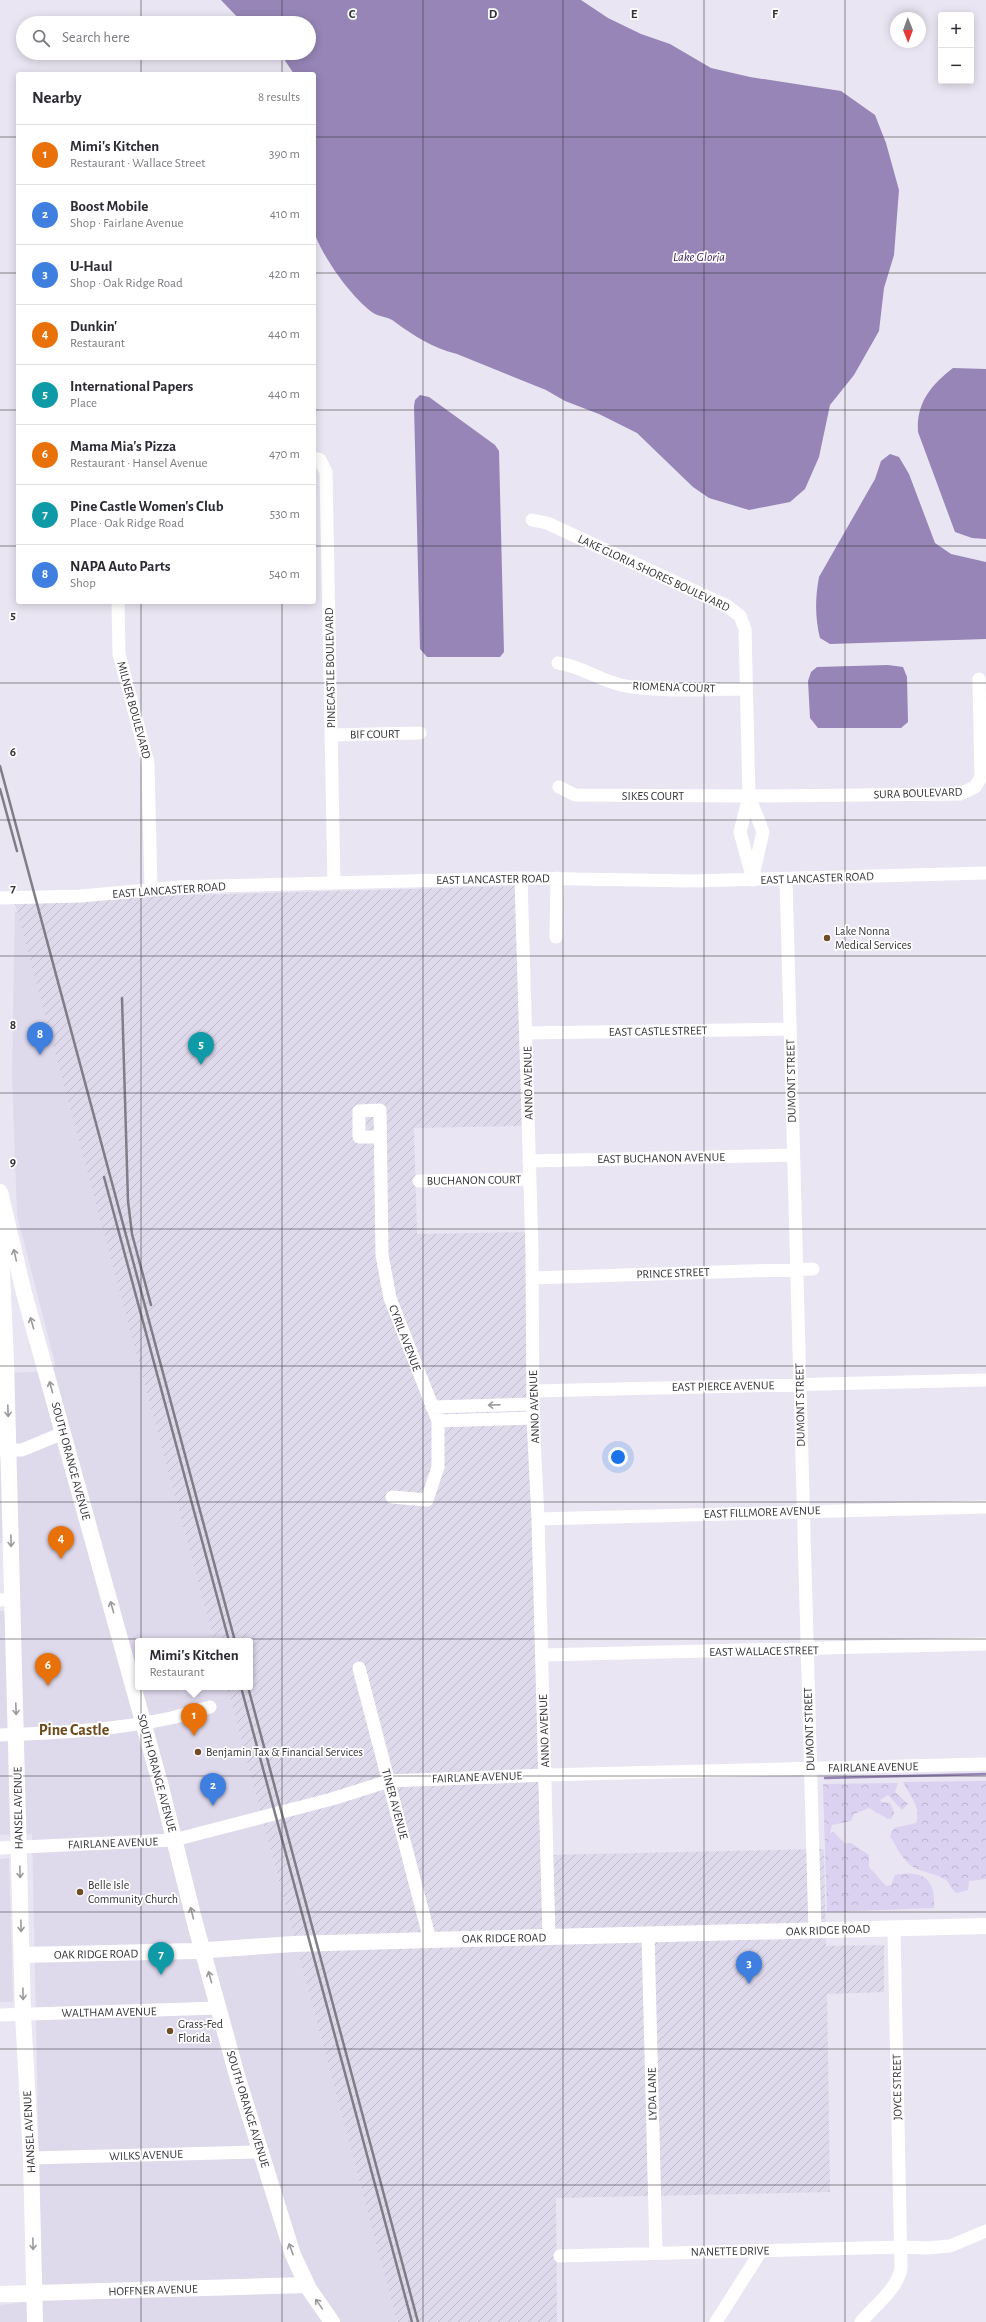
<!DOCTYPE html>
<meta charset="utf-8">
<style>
body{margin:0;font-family:"Alegreya Sans",sans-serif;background:#f2f2f3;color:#2b2b33}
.controls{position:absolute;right:12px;top:12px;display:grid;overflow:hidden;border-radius:4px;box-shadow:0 2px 10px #0003}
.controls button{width:36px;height:36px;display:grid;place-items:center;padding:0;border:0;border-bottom:1px solid #e1e1e2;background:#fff;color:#2b2b33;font:20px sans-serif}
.compass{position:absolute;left:890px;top:12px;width:36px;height:36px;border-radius:50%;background:#fff;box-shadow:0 2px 10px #0003;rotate:179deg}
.you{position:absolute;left:618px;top:1457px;width:14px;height:14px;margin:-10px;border:3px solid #fff;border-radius:50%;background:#1a73e8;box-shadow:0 0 0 6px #1a73e833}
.badge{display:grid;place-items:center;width:26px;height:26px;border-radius:50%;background:#704d26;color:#fff;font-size:13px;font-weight:700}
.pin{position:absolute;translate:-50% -33px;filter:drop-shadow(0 1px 2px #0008)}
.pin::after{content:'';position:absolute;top:21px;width:14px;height:12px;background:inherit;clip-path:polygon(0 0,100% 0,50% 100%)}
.popup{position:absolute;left:135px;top:1638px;width:118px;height:52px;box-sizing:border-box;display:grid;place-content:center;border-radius:4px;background:#fff;filter:drop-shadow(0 1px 3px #0005);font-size:13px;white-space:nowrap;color:#7c7c81}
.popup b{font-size:15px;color:#2b2b33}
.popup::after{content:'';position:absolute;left:50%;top:100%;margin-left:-8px;border:8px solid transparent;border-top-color:#fff}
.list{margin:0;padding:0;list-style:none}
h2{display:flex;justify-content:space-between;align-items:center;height:52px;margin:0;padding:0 16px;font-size:17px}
h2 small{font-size:13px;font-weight:400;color:#7c7c81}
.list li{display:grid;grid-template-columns:26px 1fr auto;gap:12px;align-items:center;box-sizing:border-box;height:60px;padding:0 16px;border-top:1px solid #e1e1e2}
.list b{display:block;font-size:15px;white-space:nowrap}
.list p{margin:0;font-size:13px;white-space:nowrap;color:#7c7c81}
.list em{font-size:13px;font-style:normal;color:#7c7c81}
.icon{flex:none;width:22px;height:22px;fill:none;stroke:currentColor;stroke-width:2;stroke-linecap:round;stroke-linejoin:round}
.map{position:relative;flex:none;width:986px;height:2322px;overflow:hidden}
.search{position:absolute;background:#fff;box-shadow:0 2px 10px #0003;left:16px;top:16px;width:300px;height:44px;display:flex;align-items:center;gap:10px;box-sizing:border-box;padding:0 14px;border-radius:22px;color:#7c7c81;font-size:15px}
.panel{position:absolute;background:#fff;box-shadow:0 2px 10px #0003;left:16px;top:72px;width:300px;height:532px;border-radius:4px}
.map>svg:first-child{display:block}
.built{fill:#dfd9ec}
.industrial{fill:url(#industrial-furrows)}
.forest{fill:url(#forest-crowns)}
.water{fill:#9685b6}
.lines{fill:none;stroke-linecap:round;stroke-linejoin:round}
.stream{stroke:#9685b6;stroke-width:2.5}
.minor{stroke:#fff;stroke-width:13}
.major{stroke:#fff;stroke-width:16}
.rail{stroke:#7f7d85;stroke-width:2.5}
.oneway{stroke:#9a9a9c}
.grid{fill:none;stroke:#353439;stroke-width:1;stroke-opacity:0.55}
.poi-dot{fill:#704d26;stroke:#fff;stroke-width:1.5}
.labels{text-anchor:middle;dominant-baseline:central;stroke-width:3.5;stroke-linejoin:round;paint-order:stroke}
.street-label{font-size:12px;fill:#353439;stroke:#fff}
.poi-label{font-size:12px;fill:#353439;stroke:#fff;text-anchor:start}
.water-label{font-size:13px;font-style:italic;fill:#391f5c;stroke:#fff}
.district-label{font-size:16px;font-weight:bold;fill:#6f491a;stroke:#fff}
.grid-label{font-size:13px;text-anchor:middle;font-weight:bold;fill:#353439;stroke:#fff;stroke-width:3.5;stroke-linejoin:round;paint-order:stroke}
</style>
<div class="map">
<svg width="986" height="2322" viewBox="0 0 986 2322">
<defs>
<pattern id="industrial-furrows" width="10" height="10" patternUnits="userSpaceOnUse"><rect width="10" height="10" fill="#dfd9ec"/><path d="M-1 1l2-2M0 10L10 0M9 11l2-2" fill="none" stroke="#c0bbcb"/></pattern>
<pattern id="forest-crowns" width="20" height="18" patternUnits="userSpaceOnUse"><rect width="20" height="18" fill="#dbd1f1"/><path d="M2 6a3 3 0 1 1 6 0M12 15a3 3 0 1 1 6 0" fill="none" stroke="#bdb4cf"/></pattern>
</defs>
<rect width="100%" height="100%" fill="#e9e5f2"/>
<path class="built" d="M 15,912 L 18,912 L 214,1641 L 138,1641 L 138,1687 L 227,1687 L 397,2322 L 0,2322 L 0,2305 L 42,2300 L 32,1834 L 0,1835 L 0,1611 L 12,1611 L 11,1543 L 0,1543 L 0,1373 L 33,1372 L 56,1367 L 17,1215 L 12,1072 Z
M 9,1858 L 13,2002 L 0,2002 L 0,1859 Z"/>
<path class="industrial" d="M 521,886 L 527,1126 L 414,1128 L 417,1234 L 530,1232 L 547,1855 L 824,1849 L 826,1946 L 884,1945 L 884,1992 L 827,1994 L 830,2192 L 556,2198 L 557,2322 L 397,2322 L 227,1687 L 250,1687 L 250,1641 L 214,1641 L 14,900 Z"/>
<path class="forest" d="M 986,1781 L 986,1879 L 969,1881 L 968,1890 L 957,1893 C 951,1890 950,1883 946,1880 C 936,1874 928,1873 917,1869 C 904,1864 897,1847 890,1836 L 894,1828 L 916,1823 C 922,1808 910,1796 903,1782 Z
M 898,1783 L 895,1792 L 908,1804 L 902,1810 L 888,1795 L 880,1800 L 881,1802 L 890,1803 L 894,1812 L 892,1818 L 888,1819 L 869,1808 L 854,1814 L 851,1821 L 832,1825 L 830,1833 L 834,1832 L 844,1843 L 851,1843 L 869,1855 L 869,1867 L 886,1886 L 891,1885 L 895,1875 C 924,1869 936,1880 934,1908 L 827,1912 L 823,1784 Z"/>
<path class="water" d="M 221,0 L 581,0 L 608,18 L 641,34 L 670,44 L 711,68 L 750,77 L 841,91 L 875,115 L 886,143 L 899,190 L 894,255 L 884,288 L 879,331 L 854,375 L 830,405 L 819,457 L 805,489 L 790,502 L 749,510 L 709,498 L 693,487 L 637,433 L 599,414 L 565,401 L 546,390 L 457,354 C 433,348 414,336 395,322 C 389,317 381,317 375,314 C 354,301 325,260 316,237 C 314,231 315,224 314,219 L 314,74 L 294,74 L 280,53 L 309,53 L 309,23 L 243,23 Z
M 953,368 L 986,369 L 986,539 L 972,538 L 955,532 L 918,432 C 916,403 931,385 953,368 Z
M 420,395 L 429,397 L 495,445 L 499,451 L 504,652 L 500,657 L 427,657 L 420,649 L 414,406 L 415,400 Z
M 890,454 L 899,457 L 909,474 L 935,543 L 951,554 L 986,562 L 986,639 L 830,644 L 820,638 C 815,618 815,598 819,577 L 875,479 L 881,461 Z
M 888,665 L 903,667 L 907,677 L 908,722 L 901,728 L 818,728 L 810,718 L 808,681 L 811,672 L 817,667 Z"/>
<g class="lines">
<path class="stream" d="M 825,1778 L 986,1774"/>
<path class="minor" d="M 314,458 L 320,460 L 326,472 L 334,883
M 532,520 L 547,523 L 727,606 L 740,616 L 745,629 L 749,796 L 740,832 L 753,880
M 118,602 L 119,654 L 148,763 L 151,890
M 558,663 C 581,666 599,680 621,685 C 656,693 709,689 746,689
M 331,735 L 420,733
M 559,787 L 575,795 L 749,796 L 960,794 L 975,787 L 981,777 L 979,679
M 749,796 L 763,832 L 754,871
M 521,878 L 532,1251 L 533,1418 L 538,1519 L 549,1937
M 786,879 L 815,1930
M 0,898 L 81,896 L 180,887 L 521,878 L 692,881 L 986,873
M 556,937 L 557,878
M 526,1033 L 790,1029
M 380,1137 L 359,1137 L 359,1111 L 380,1110 L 382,1255 L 390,1298 L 438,1421 L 438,1467 L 427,1500 L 392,1497
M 529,1161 L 793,1155
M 419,1181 L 530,1179
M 532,1278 L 813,1269
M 533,1391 L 986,1380
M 432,1407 L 533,1404
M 438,1421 L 533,1418
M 0,1450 L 22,1450 L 63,1433
M 538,1519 L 986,1507
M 0,1600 L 13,1599
M 542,1655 L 986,1644
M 359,1668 L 430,1940
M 0,1735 C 57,1733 115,1730 171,1718 C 184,1715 197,1710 210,1707
M 0,1848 L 174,1840 L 332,1799 L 389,1781 L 546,1775 L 986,1764
M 648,1934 L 656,2253
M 0,2015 L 218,2008
M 31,2158 L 260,2152
M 560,2256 L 901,2247 L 926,2248 L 950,2246 L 986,2231
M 716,2322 L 761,2251
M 861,2322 C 874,2306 898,2289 901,2268 L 894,1928"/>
<path class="major" d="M 0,1192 L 24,1293 L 160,1783 L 196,1927 L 238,2079 L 293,2255 L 309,2289 L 332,2322
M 0,1229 L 6,1361 L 23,2014 L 31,2158 L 35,2322
M 22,1955 L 194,1951 L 293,1944 L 430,1940 L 986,1926
M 0,2294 L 307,2285"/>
<path class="rail" d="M 0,766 L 235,1641
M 0,789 L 17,851
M 122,998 L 128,1201 L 132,1234 L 151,1305
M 104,1177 L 229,1641
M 241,1687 L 412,2322
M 248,1687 L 418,2322"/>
</g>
<defs><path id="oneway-shaft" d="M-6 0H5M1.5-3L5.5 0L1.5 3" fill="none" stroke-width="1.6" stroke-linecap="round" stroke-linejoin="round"/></defs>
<g class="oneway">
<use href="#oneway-shaft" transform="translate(15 1255) rotate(-103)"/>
<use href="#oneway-shaft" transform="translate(32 1323) rotate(-106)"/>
<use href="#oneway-shaft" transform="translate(51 1387) rotate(-105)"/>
<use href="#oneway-shaft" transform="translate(494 1405) rotate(178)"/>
<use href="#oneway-shaft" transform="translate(8 1411) rotate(88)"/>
<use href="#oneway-shaft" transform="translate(11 1541) rotate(89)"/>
<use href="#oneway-shaft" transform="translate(112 1607) rotate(-106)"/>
<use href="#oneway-shaft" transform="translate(16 1709) rotate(88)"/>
<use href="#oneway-shaft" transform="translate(20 1872) rotate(88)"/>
<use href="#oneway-shaft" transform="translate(192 1913) rotate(-104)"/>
<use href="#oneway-shaft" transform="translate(21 1926) rotate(89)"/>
<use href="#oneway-shaft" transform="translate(210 1977) rotate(-105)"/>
<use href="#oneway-shaft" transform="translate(23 1994) rotate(89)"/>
<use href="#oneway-shaft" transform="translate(33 2244) rotate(89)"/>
<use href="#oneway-shaft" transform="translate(291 2249) rotate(-110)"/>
<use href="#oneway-shaft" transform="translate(319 2304) rotate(-125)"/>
</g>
<path class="grid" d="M 141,0 L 141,23M 282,0 L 282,23M 423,0 L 423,2322M 563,0 L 563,2322M 704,0 L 704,2322M 845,0 L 845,2322M 141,53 L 141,74M 282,53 L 282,74M 0,137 L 18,137M 314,137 L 986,137M 0,273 L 18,273M 314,273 L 986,273M 0,410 L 18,410M 314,410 L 986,410M 0,546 L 18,546M 314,546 L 986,546M 141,602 L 141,2322M 282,602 L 282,2322M 0,683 L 986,683M 0,820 L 986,820M 0,956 L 986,956M 0,1093 L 986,1093M 0,1229 L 986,1229M 0,1366 L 986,1366M 0,1502 L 986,1502M 0,1639 L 986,1639M 0,1776 L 986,1776M 0,1912 L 986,1912M 0,2049 L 986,2049M 0,2185 L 986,2185"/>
<g class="poi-dot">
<circle cx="827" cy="938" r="4"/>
<circle cx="198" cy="1752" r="4"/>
<circle cx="80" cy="1892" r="4"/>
<circle cx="170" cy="2031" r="4"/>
</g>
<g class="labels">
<g class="street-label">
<text transform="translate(654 573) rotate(25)">LAKE GLORIA SHORES BOULEVARD</text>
<text transform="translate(330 668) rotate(-91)">PINECASTLE BOULEVARD</text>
<text transform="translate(674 687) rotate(2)">RIOMENA COURT</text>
<text transform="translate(134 710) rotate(75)">MILNER BOULEVARD</text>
<text transform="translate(375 734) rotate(-1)">BIF COURT</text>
<text transform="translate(918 793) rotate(-2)">SURA BOULEVARD</text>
<text x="653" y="796">SIKES COURT</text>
<text transform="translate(817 878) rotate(-2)">EAST LANCASTER ROAD</text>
<text transform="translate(493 879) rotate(-1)">EAST LANCASTER ROAD</text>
<text transform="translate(169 890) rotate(-4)">EAST LANCASTER ROAD</text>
<text transform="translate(658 1031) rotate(-1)">EAST CASTLE STREET</text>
<text transform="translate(791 1081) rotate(-91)">DUMONT STREET</text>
<text transform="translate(528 1083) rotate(-91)">ANNO AVENUE</text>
<text transform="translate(661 1158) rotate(-1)">EAST BUCHANON AVENUE</text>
<text transform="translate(474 1180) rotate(-1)">BUCHANON COURT</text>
<text transform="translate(673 1273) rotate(-2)">PRINCE STREET</text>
<text transform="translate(405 1338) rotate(69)">CYRIL AVENUE</text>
<text transform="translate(723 1386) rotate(-1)">EAST PIERCE AVENUE</text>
<text transform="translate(800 1405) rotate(-91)">DUMONT STREET</text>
<text transform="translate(534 1407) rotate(-92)">ANNO AVENUE</text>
<text transform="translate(71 1461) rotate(75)">SOUTH ORANGE AVENUE</text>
<text transform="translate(762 1512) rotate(-2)">EAST FILLMORE AVENUE</text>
<text transform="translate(764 1651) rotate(-1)">EAST WALLACE STREET</text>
<text transform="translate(809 1729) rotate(-92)">DUMONT STREET</text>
<text transform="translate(544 1731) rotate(-92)">ANNO AVENUE</text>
<text transform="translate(873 1767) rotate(-1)">FAIRLANE AVENUE</text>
<text transform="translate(157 1773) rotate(75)">SOUTH ORANGE AVENUE</text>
<text transform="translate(477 1777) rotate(-2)">FAIRLANE AVENUE</text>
<text transform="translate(395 1804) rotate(75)">TINER AVENUE</text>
<text transform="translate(18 1808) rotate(-91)">HANSEL AVENUE</text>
<text transform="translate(113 1843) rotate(-2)">FAIRLANE AVENUE</text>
<text transform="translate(828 1930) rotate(-2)">OAK RIDGE ROAD</text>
<text transform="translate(504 1938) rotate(-1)">OAK RIDGE ROAD</text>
<text transform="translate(96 1954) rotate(-1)">OAK RIDGE ROAD</text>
<text transform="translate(109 2012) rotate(-1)">WALTHAM AVENUE</text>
<text transform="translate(897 2087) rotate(-91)">JOYCE STREET</text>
<text transform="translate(652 2094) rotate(-91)">LYDA LANE</text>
<text transform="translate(248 2109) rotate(73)">SOUTH ORANGE AVENUE</text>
<text transform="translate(29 2132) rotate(-93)">HANSEL AVENUE</text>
<text transform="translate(146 2155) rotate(-2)">WILKS AVENUE</text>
<text transform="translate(730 2251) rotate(-1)">NANETTE DRIVE</text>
<text transform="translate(153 2290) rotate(-2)">HOFFNER AVENUE</text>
</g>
<g class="poi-label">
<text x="835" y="931">Lake Nonna<tspan x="835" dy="14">Medical Services</tspan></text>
<text x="206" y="1752">Benjamin Tax &amp; Financial Services</text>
<text x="88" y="1885">Belle Isle<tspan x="88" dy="14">Community Church</tspan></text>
<text x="178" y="2024">Grass-Fed<tspan x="178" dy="14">Florida</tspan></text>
</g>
<g class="water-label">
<text x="699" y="257">Lake Gloria</text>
</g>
<g class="district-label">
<text x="74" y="1730">Pine Castle</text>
</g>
</g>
<g class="grid-label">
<text x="352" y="18">C</text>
<text x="493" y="18">D</text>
<text x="634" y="18">E</text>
<text x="775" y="18">F</text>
<text x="13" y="619">5</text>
<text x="13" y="756">6</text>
<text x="13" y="892">7</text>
<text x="13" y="1029">8</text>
<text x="13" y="1166">9</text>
</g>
</svg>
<div class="controls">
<button>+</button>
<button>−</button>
</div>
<svg class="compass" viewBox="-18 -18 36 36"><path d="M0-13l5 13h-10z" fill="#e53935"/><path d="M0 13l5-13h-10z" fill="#7c7c81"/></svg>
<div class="you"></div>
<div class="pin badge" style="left:194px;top:1736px;background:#e8710a">1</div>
<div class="popup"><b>Mimi's Kitchen</b>Restaurant</div>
<div class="pin badge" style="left:213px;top:1806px;background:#3f7fe0">2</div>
<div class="pin badge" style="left:749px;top:1984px;background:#3f7fe0">3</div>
<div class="pin badge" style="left:61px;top:1559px;background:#e8710a">4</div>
<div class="pin badge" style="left:201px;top:1065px;background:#0f9aa8">5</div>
<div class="pin badge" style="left:48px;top:1686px;background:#e8710a">6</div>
<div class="pin badge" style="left:161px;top:1975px;background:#0f9aa8">7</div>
<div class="pin badge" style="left:40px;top:1055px;background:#3f7fe0">8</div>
<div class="search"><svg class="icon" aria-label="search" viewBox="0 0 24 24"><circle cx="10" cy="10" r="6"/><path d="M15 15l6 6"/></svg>Search here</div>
<section class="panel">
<h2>Nearby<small>8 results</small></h2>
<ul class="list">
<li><span class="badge" style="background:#e8710a">1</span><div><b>Mimi's Kitchen</b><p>Restaurant · Wallace Street</p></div><em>390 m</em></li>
<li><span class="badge" style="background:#3f7fe0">2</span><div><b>Boost Mobile</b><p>Shop · Fairlane Avenue</p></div><em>410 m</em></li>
<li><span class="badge" style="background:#3f7fe0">3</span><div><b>U-Haul</b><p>Shop · Oak Ridge Road</p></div><em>420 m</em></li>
<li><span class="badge" style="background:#e8710a">4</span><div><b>Dunkin'</b><p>Restaurant</p></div><em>440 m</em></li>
<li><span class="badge" style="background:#0f9aa8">5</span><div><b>International Papers</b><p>Place</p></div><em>440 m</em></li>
<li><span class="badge" style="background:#e8710a">6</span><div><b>Mama Mia's Pizza</b><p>Restaurant · Hansel Avenue</p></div><em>470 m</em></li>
<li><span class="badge" style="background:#0f9aa8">7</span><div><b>Pine Castle Women's Club</b><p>Place · Oak Ridge Road</p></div><em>530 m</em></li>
<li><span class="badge" style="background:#3f7fe0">8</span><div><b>NAPA Auto Parts</b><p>Shop</p></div><em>540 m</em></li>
</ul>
</section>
</div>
